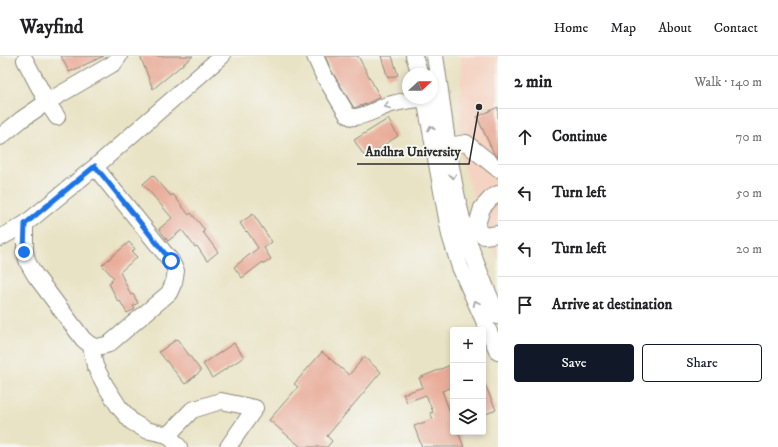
<!DOCTYPE html>
<meta charset="utf-8">
<style>
body{margin:0;font-family:"IM FELL DW Pica",serif;background:#f2f2f2;color:#202124}
.controls{position:absolute;right:12px;bottom:12px;display:grid;overflow:hidden;border-radius:4px;box-shadow:0 2px 6px #0003}
.controls button{width:36px;height:36px;display:grid;place-items:center;padding:0;border:0;border-bottom:1px solid #e0e0e0;background:#fff;color:#202124;font:20px sans-serif}
.compass{position:absolute;left:402px;top:12px;width:36px;height:36px;border-radius:50%;background:#fff;box-shadow:0 2px 6px #0003;rotate:68deg}
.stop{position:absolute;width:12px;height:12px;margin:-9px;border:3px solid #1a73e8;border-radius:50%;background:#fff}
.stop.end{background:#1a73e8;border-color:#fff;box-shadow:0 1px 4px #0008}
.list{margin:0;padding:0;list-style:none}
h2{display:flex;justify-content:space-between;align-items:center;height:52px;margin:0;padding:0 16px;font-size:17px}
h2 small{font-size:13px;font-weight:400;color:#757577}
.list li{display:grid;grid-template-columns:26px 1fr auto;gap:12px;align-items:center;box-sizing:border-box;height:56px;padding:0 16px;border-top:1px solid #e0e0e0}
.list b{display:block;font-size:15px;white-space:nowrap}
.list em{font-size:13px;font-style:normal;color:#757577}
.actions{display:flex;gap:8px;padding:12px 16px}
.actions a{flex:1;padding:9px 0;border:1px solid #111827;border-radius:4px;text-align:center;font-size:14px;color:#111827}
.actions .main{background:#111827;color:#fff}
.icon{flex:none;width:22px;height:22px;fill:none;stroke:currentColor;stroke-width:2;stroke-linecap:round;stroke-linejoin:round}
.map{position:relative;flex:none;width:498px;height:391px;overflow:hidden}
header{display:flex;align-items:center;gap:24px;box-sizing:border-box;height:56px;padding:0 20px;background:#fff;border-bottom:1px solid #e0e0e0}
header strong{font-size:19px}
nav{display:flex;gap:22px;margin-inline-start:auto;font-size:14px}
main{display:flex}
aside{flex:1;background:#fff}
.map>svg:first-child{display:block}
.built{fill:#f5d3c2}
.building{fill:#e9ab98}
.lines{fill:none;stroke-linecap:round;stroke-linejoin:round}
.minor-casing{stroke:#8a8778;stroke-width:18}
.minor{stroke:#fff;stroke-width:16}
.oneway{stroke:#a0a0a0}
.route{stroke:#1a73e8;stroke-width:5}
.leader{fill:none;stroke:#2b2b2b;stroke-width:1.5}
.callout-dot{fill:#2b2b2b;stroke:#f6f6f2;stroke-width:1.5}
.callout-label{font-size:13px;text-anchor:middle;font-weight:bold;fill:#2b2b2b;stroke:#f6f6f2;stroke-width:4;stroke-linejoin:round;paint-order:stroke}
</style>
<header>
<strong>Wayfind</strong>
<nav><a>Home</a><a>Map</a><a>About</a><a>Contact</a></nav>
</header>
<main>
<div class="map">
<svg width="498" height="391" viewBox="0 0 498 391">
<rect width="100%" height="100%" fill="#f6f6f2"/>
<filter id="ink" filterUnits="userSpaceOnUse"><feTurbulence type="fractalNoise" baseFrequency=".025" numOctaves="2"/><feDisplacementMap in="SourceGraphic" scale="8" xChannelSelector="R" yChannelSelector="G"/><feConvolveMatrix kernelMatrix="1 2 1 2 8 2 1 2 1" color-interpolation-filters="sRGB"/></filter>
<filter id="wash" filterUnits="userSpaceOnUse"><feTurbulence type="fractalNoise" baseFrequency=".012" numOctaves="4" result="noise"/><feDisplacementMap in="SourceGraphic" scale="16" xChannelSelector="R" yChannelSelector="G"/><feGaussianBlur stdDeviation="0.9" result="paint"/><feColorMatrix in="noise" values="0 0 0 0 0 0 0 0 0 0 0 0 0 0 0 0 0 1.4 0 .05"/><feComposite in="paint" operator="in"/></filter>
<g filter="url(#wash)">
<rect width="100%" height="100%" fill="#e9e3c5"/>
<path class="built" d="M 461,0 L 498,0 L 498,205 L 460,103 Z"/>
<g id="blocks">
<path class="building" d="M 61,0 L 104,0 L 69,16 Z
M 140,0 L 193,0 L 153,33 Z
M 325,0 L 358,0 L 380,41 L 366,48 L 354,52 L 331,14 Z
M 381,0 L 392,0 L 398,19 L 388,22 Z
M 498,51 L 498,101 L 494,98 L 477,61 Z
M 388,63 L 398,80 L 365,101 L 354,84 Z
M 153,119 L 171,140 L 173,138 L 189,159 L 191,157 L 205,174 L 203,176 L 218,196 L 207,205 L 197,190 L 195,191 L 182,174 L 168,185 L 159,173 L 172,162 L 143,128 Z
M 253,158 L 272,186 L 264,192 L 271,203 L 264,208 L 263,206 L 242,222 L 234,211 L 258,192 L 247,175 L 246,176 L 240,167 Z
M 129,186 L 135,193 L 132,196 L 137,201 L 120,216 L 131,239 L 133,238 L 138,247 L 133,250 L 135,253 L 127,257 L 120,245 L 118,246 L 109,227 L 112,226 L 111,224 L 114,222 L 102,209 Z
M 177,283 L 201,315 L 185,328 L 159,296 Z
M 234,287 L 244,301 L 212,322 L 203,308 Z
M 322,296 L 349,319 L 364,301 L 381,316 L 327,380 L 332,385 L 327,391 L 301,391 L 269,364 L 298,331 L 294,328 Z
M 453,308 L 453,331 L 442,335 L 453,364 L 453,376 L 458,376 L 464,391 L 422,391 L 414,370 L 433,363 L 430,357 L 433,356 L 426,339 L 407,346 L 403,338 L 423,331 L 419,322 Z
M 483,324 L 496,354 L 483,359 Z"/>
</g>
</g>
<g filter="url(#ink)">
<use href="#blocks" fill-opacity="0" stroke="#8a8778" stroke-width="1"/>
<g class="lines">
<g class="minor-casing">
<path id="minor" d="M 315,0 L 323,18 L 347,58 C 350,60 351,62 355,61 C 366,60 377,53 388,49 C 400,45 413,44 426,42
M 414,0 L 420,18
M 435,0 C 444,58 449,118 465,174 C 473,204 486,232 498,260
M 25,4 L 47,46 L 57,61
M 425,42 L 450,179 L 460,211 L 498,296
M 0,81 L 22,63 L 47,46 L 109,10 L 114,7 L 119,0
M 449,90 L 466,87 L 477,96 L 498,113
M 498,138 L 491,142 L 482,152 L 476,172 L 484,180 L 498,178
M 25,168 L 25,196 L 28,207 L 35,219 L 83,283 C 94,293 96,292 109,288 L 169,237 L 174,226 L 176,215 L 171,205 L 95,111
M 0,182 L 25,168 L 95,111 L 127,83 L 222,0
M 91,290 L 95,310 L 105,329 L 119,351 L 132,366 L 146,374 L 168,379 L 192,354 L 221,345 L 255,352 L 228,391
M 168,379 L 179,391"/>
</g>
<use href="#minor" class="minor"/>
</g>
<defs><path id="oneway-chevron" d="M-2-3.5L2.5 0L-2 3.5" fill="none" stroke-width="1.6" stroke-linecap="round" stroke-linejoin="round"/></defs>
<g class="oneway">
<use href="#oneway-chevron" transform="translate(387 50) rotate(160)"/>
<use href="#oneway-chevron" transform="translate(431 72) rotate(-100)"/>
<use href="#oneway-chevron" transform="translate(453 120) rotate(82)"/>
<use href="#oneway-chevron" transform="translate(476 247) rotate(-114)"/>
</g>
</g>
<g class="lines" filter="url(#ink)">
<path class="route" d="M 24,196 L 25,168 L 95,110 L 171,205"/>
</g>
<path class="leader" d="M479 51L469 108H357"/>
<circle class="callout-dot" cx="479" cy="51" r="4"/>
<g class="callout-label">
<text x="413" y="100">Andhra University</text>
</g>
</svg>
<div class="controls">
<button>+</button>
<button>−</button>
<button><svg class="icon" aria-label="layers" viewBox="0 0 24 24"><path d="M12 4l9 5-9 5-9-5zM3 14l9 5 9-5"/></svg></button>
</div>
<svg class="compass" viewBox="-18 -18 36 36"><path d="M0-13l5 13h-10z" fill="#e53935"/><path d="M0 13l5-13h-10z" fill="#757577"/></svg>
<div class="stop" style="left:171px;top:205px"></div>
<div class="stop end" style="left:24px;top:196px"></div>
</div>
<aside>
<h2>2 min<small>Walk · 140 m</small></h2>
<ul class="list">
<li><svg class="icon" aria-label="ahead" viewBox="0 0 24 24"><path d="M12 20V5M6 11l6-6 6 6"/></svg><div><b>Continue</b></div><em>70 m</em></li>
<li><svg class="icon" aria-label="left" viewBox="0 0 24 24"><path d="M17 20v-9H6M10 6l-5 5 5 5"/></svg><div><b>Turn left</b></div><em>50 m</em></li>
<li><svg class="icon" aria-label="left" viewBox="0 0 24 24"><path d="M17 20v-9H6M10 6l-5 5 5 5"/></svg><div><b>Turn left</b></div><em>20 m</em></li>
<li><svg class="icon" aria-label="arrive" viewBox="0 0 24 24"><path d="M6 21V4h12l-3 4 3 4H6"/></svg><div><b>Arrive at destination</b></div></li>
</ul>
<div class="actions"><a class="main">Save</a><a>Share</a></div>
</aside>
</main>
